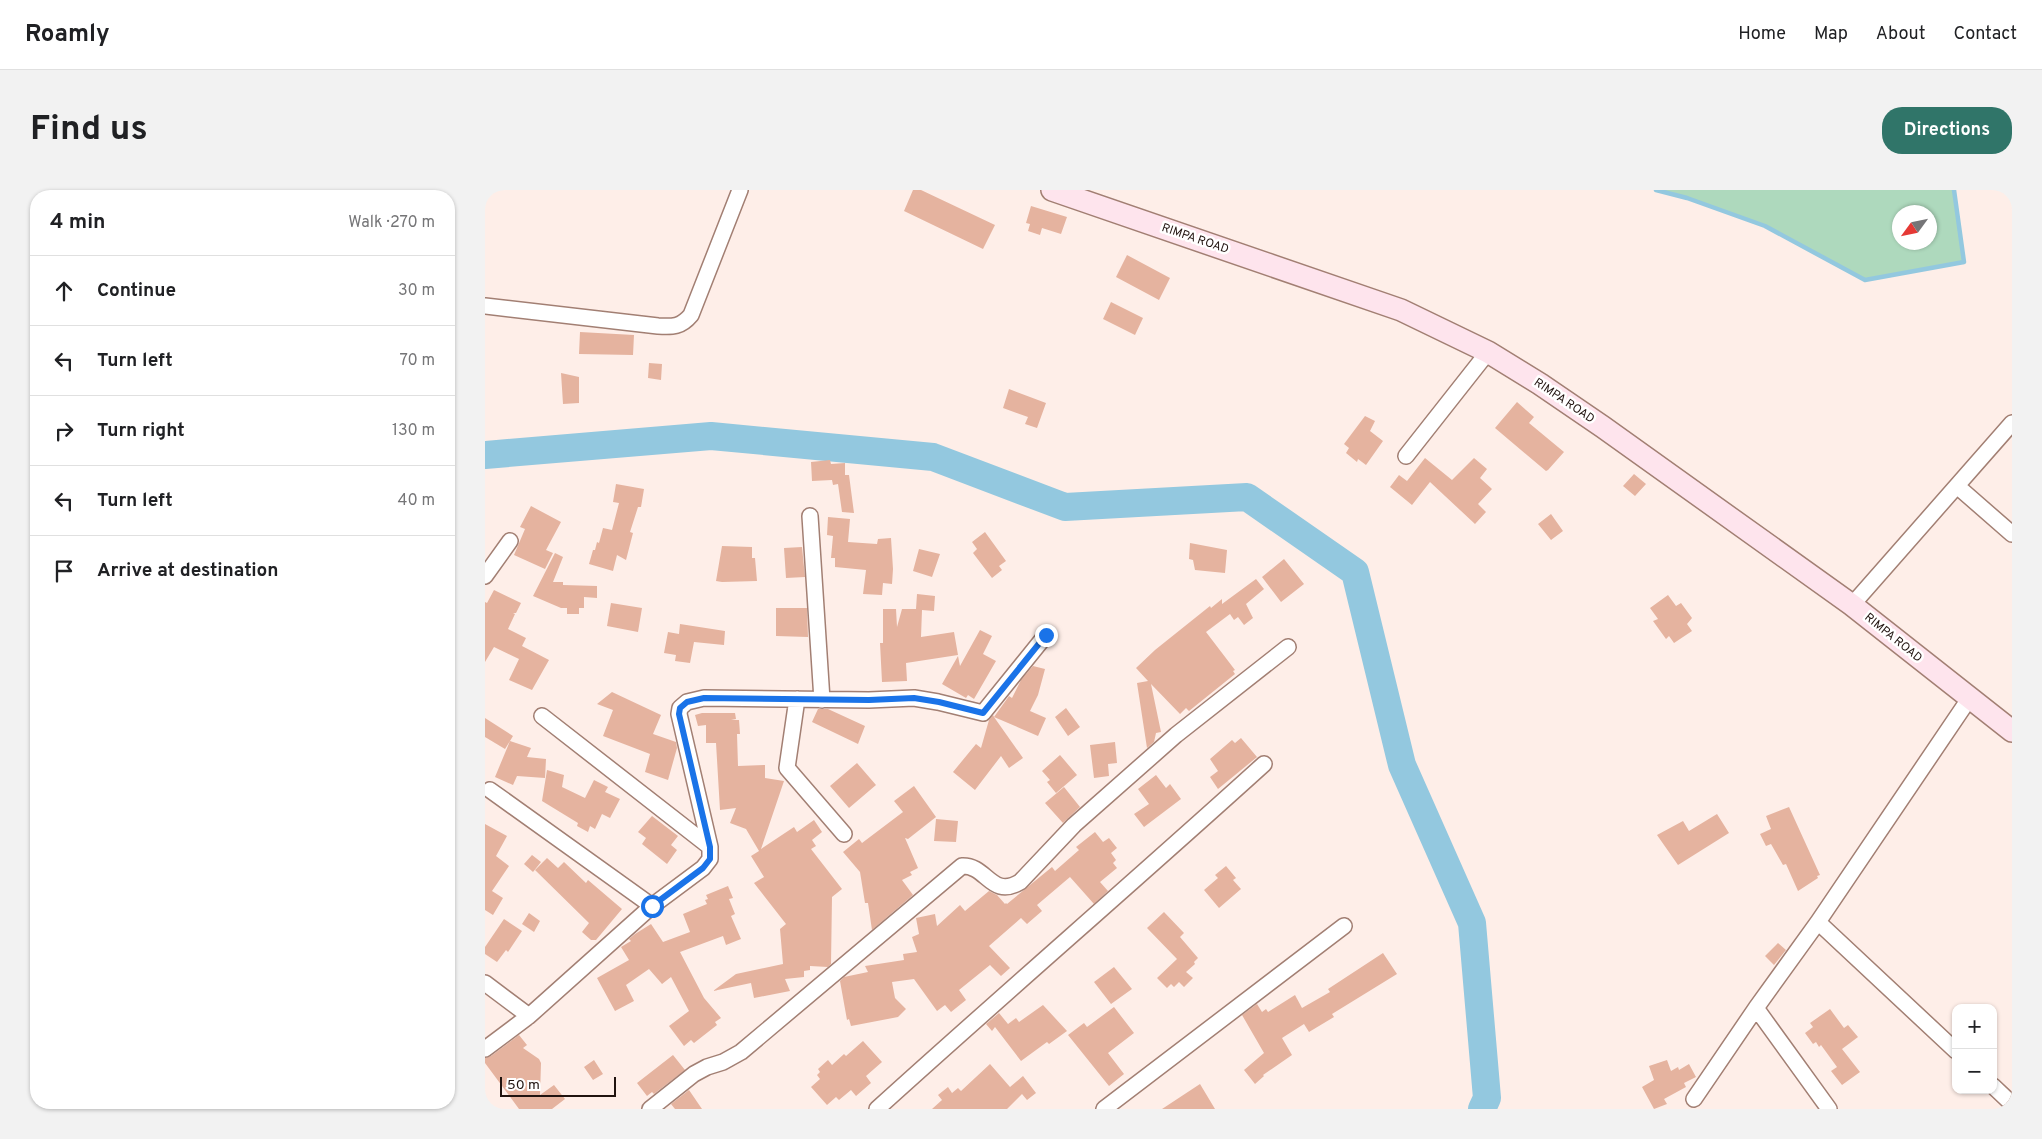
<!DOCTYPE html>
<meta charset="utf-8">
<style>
body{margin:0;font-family:Overpass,sans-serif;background:#f2f2f2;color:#202124}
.controls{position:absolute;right:15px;bottom:15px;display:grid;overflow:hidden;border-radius:10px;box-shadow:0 1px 4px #0004}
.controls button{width:45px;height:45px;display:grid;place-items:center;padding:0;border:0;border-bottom:1px solid #e0e0e0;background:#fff;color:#202124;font:25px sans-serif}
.compass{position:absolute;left:1407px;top:15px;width:45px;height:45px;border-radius:50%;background:#fff;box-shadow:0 1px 4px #0004;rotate:237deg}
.scale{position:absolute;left:15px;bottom:12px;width:116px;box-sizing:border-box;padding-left:5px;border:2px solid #20130f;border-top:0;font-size:14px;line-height:18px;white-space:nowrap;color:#20130f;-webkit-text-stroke:4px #fff;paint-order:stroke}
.stop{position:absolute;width:15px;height:15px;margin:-11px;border:4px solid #1a73e8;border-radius:50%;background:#fff}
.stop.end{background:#1a73e8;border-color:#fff;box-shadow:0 1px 5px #0008}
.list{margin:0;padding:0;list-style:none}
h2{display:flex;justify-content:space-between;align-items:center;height:65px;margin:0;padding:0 20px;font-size:21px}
h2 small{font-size:16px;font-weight:400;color:#757577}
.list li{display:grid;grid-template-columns:32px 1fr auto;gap:15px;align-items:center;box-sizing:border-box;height:70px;padding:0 20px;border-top:1px solid #e0e0e0}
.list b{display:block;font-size:19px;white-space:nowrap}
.list em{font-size:16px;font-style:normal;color:#757577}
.icon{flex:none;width:28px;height:28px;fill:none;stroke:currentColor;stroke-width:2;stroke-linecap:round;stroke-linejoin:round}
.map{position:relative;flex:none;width:1527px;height:919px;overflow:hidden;border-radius:20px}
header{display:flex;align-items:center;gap:30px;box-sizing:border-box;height:70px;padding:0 25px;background:#fff;border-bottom:1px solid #e0e0e0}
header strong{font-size:24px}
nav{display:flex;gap:28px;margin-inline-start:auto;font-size:18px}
.intro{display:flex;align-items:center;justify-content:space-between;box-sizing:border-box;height:120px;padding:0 30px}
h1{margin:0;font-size:35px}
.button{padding:12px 22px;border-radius:20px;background:#307569;color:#fff;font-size:18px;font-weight:700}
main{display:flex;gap:30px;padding:0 30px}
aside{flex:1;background:#fff;border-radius:20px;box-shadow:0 1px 4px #0004}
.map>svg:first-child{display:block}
.green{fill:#aed9bd;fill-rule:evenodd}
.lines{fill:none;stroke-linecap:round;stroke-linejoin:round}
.stream{stroke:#93c8df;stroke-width:4.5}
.river{stroke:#93c8df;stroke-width:28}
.building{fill:#e5b39f}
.street-casing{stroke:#a27f73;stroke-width:18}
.secondary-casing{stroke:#a27f73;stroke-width:24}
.street{stroke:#fff;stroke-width:15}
.secondary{stroke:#fee4ed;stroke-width:21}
.route{stroke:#1a73e8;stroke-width:6}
.labels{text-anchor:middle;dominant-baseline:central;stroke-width:5;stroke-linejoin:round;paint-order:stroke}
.street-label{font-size:12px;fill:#20130f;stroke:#fff}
</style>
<header>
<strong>Roamly</strong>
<nav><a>Home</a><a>Map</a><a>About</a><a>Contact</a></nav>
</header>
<div class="intro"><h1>Find us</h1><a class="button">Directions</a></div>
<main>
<aside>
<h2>4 min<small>Walk · 270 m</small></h2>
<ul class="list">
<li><svg class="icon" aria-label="ahead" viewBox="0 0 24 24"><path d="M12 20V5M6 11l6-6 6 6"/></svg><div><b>Continue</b></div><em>30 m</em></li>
<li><svg class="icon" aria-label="left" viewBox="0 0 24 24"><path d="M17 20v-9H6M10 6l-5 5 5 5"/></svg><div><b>Turn left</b></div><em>70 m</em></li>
<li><svg class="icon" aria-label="right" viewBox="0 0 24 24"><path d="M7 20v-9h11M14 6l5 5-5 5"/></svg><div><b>Turn right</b></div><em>130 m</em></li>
<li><svg class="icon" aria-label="left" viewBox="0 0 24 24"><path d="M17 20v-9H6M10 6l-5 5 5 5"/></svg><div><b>Turn left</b></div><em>40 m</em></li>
<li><svg class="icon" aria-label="arrive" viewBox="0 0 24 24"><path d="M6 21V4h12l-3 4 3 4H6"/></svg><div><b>Arrive at destination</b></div></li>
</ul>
</aside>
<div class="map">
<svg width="1527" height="919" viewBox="0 0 1527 919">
<rect width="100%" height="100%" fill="#feeee8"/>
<path class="green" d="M 1171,0 L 1469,0 L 1479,72 L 1380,90 L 1280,36 L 1202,8 ZM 1414,22 L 1444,22 L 1444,52 L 1414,52 Z"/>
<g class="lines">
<path class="stream" d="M 1171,0 L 1202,8 L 1280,36 L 1380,90 L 1479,72 L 1469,0"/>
<path class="river" d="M 0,265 L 226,246 L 448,267 L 580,317 L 762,307 L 870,382 L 917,575 L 987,733 L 1002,908 L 997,919"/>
</g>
<path class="building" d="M 428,0 L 436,0 L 510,35 L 498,59 L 419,21 Z
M 546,16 L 582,27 L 576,44 L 557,38 L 555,45 L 543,41 L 545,34 L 541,33 Z
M 642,65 L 685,88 L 674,110 L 631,87 Z
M 626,112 L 658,128 L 650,145 L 618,129 Z
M 95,142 L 149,145 L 148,165 L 94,164 Z
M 164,173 L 177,174 L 176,190 L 163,188 Z
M 76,183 L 94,187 L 94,213 L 78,214 Z
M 524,199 L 561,213 L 552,238 L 540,234 L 543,227 L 518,218 Z
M 1032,212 L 1049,227 L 1044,233 L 1079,262 L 1063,280 L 1061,281 L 1010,238 Z
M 880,226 L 890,231 L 885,241 L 898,251 L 881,275 L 873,269 L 872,272 L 861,263 L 864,258 L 859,254 Z
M 940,268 L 967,290 L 989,268 L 1002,279 L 995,288 L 1007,299 L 993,314 L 1001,322 L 990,334 L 945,292 L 927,315 L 905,297 L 914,285 L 922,291 Z
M 345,270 L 346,274 L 360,273 L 360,285 L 364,285 L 369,323 L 357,322 L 353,294 L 348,295 L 347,290 L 327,291 L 326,272 Z
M 1149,284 L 1161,294 L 1150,306 L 1138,296 Z
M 131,294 L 159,299 L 156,317 L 153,317 L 145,342 L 148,343 L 141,370 L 132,365 L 128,381 L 104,374 L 108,360 L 110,360 L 112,352 L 114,353 L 118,338 L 127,340 L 134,313 L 128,312 Z
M 46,316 L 76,332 L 61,360 L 68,363 L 60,379 L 29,365 L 40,339 L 35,337 Z
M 1066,324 L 1078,341 L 1066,350 L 1053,334 Z
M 343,327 L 365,329 L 363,352 L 392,354 L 393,349 L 406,348 L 408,379 L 407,394 L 398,393 L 397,405 L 378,404 L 381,380 L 350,377 L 350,368 L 346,368 L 348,346 L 342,345 Z
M 500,342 L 521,371 L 514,376 L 517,380 L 507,388 L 488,363 L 492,359 L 487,352 Z
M 705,353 L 742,360 L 740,383 L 710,380 L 708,370 L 704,369 Z
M 237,356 L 267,357 L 267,368 L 270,368 L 272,391 L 237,392 L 231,391 Z
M 317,357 L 320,387 L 301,388 L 299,358 Z
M 434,359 L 455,364 L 447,387 L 428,381 Z
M 70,363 L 78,367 L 68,392 L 78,392 L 78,395 L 112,396 L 112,408 L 99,407 L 99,418 L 94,418 L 94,424 L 82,424 L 82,418 L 76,418 L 48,406 Z
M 799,369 L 819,394 L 796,412 L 777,387 Z
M 771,389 L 779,399 L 761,414 L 768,428 L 759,435 L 753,427 L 749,430 L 745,424 L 721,442 L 750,480 L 748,481 L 750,484 L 704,521 L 701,518 L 695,524 L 666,494 L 676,542 L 671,543 L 669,552 L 662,558 L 652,493 L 663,491 L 651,478 L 670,460 L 725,416 L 726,418 L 737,409 L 737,414 Z
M 9,400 L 36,413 L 31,423 L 28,423 L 30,424 L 23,439 L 41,448 L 37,456 L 64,470 L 47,500 L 24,490 L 34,469 L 9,457 L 0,472 L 0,412 L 2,413 Z
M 432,404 L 450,406 L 449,421 L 437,420 L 436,447 L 469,442 L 473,465 L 421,473 L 422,491 L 397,492 L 395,453 L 398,453 L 398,419 L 411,419 L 412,437 L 417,419 L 431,419 Z
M 1183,405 L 1191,416 L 1196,413 L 1207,428 L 1202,434 L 1207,441 L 1189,453 L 1184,446 L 1181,449 L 1168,431 L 1173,429 L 1165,418 Z
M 126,413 L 157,418 L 153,442 L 122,436 Z
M 291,418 L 322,418 L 323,447 L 291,446 Z
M 195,434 L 240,441 L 239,455 L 209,452 L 205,473 L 190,471 L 191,465 L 179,463 L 183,442 L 194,444 Z
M 495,440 L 507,446 L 498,464 L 511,471 L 489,509 L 483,505 L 481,508 L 457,494 L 473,466 L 475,476 Z
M 548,476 L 560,479 L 553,505 L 545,521 L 561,528 L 553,546 L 509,527 L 538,568 L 524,578 L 516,566 L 490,600 L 468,582 L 491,554 L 496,558 L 504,530 L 508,525 L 509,527 L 524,506 L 527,508 L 536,490 Z
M 127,502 L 176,525 L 168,544 L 191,552 L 192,558 L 183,590 L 160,582 L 165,564 L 118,546 L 128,520 L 112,514 Z
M 581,518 L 595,537 L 583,546 L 570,527 Z
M 333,519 L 343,519 L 380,536 L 373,554 L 327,532 Z
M 217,523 L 250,523 L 251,529 L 246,530 L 254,530 L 255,544 L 252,544 L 253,576 L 280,575 L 280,588 L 299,591 L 276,659 L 309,637 L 312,642 L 329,630 L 337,642 L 327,650 L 331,656 L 326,659 L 357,699 L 347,707 L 346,774 L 343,777 L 325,776 L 325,780 L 319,781 L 319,787 L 300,789 L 305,801 L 269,808 L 266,793 L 228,801 L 251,784 L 298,774 L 295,739 L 301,734 L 269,693 L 279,687 L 266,666 L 274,661 L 261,639 L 245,633 L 251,618 L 235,620 L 231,553 L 221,553 L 221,535 L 213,536 L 210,525 Z
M 0,528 L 28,546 L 20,559 L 0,547 Z
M 756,548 L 772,567 L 733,599 L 725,587 L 733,581 L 725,569 L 747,550 L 750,553 Z
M 25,551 L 46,558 L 42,567 L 61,569 L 60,588 L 32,586 L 28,595 L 10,587 Z
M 630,552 L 632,573 L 623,574 L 624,586 L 609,588 L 605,555 Z
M 575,565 L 592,585 L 571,603 L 562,592 L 565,590 L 557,581 Z
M 372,573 L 391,595 L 364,618 L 345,596 Z
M 62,580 L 79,585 L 77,597 L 100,608 L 109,590 L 123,597 L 120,602 L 135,609 L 125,628 L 117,624 L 110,639 L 105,636 L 103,642 L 92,636 L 93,633 L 57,611 Z
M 671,585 L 681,598 L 685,594 L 696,609 L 659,637 L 649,624 L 664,614 L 653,599 Z
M 429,596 L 451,627 L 423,649 L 420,648 L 433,678 L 425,682 L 427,685 L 417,690 L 428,705 L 387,740 L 383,713 L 380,713 L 375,682 L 358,662 L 374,649 L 377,653 L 418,622 L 409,611 Z
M 579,597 L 595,617 L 578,633 L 560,613 Z
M 1304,617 L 1335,685 L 1332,686 L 1333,688 L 1313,701 L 1301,674 L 1298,675 L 1286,654 L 1281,656 L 1275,644 L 1286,639 L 1281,626 Z
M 1232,624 L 1244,643 L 1193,675 L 1172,645 L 1198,631 L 1204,641 Z
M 167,626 L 193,646 L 186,655 L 192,660 L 182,674 L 157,654 L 161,648 L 153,642 Z
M 451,629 L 473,631 L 471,652 L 449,651 Z
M 0,634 L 22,646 L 11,666 L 24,676 L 7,701 L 18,708 L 8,725 L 0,720 Z
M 610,642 L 618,652 L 624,648 L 632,658 L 626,663 L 631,670 L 628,673 L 632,678 L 615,692 L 623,701 L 609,714 L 585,687 L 552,715 L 557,721 L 542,734 L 536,728 L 504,756 L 525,778 L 516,786 L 505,775 L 474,800 L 481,810 L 466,822 L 460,815 L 452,821 L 429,789 L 407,792 L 410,808 L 421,819 L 413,827 L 366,836 L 364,829 L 362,830 L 355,791 L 359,787 L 383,782 L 380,776 L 419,770 L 418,764 L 432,762 L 427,747 L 434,744 L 431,728 L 450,724 L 452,736 L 475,715 L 480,721 L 504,701 L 512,705 L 520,714 L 521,713 L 522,714 L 567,677 L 570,681 L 594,660 L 591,657 Z
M 47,665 L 56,672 L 48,682 L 39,674 Z
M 62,668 L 73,678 L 79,672 L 101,693 L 103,690 L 137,719 L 111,750 L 106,750 L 97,742 L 104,733 L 50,680 Z
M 741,676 L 751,688 L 748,690 L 756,699 L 734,718 L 719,700 L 733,688 L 730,685 Z
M 243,696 L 248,708 L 244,709 L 250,724 L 246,726 L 256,749 L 241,755 L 238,746 L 195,762 L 219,808 L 236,828 L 230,832 L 232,835 L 209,853 L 206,850 L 199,856 L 184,836 L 204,821 L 186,787 L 177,794 L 164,779 L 141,795 L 149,811 L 130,821 L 112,788 L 144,770 L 136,757 L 146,751 L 144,749 L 150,744 L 166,734 L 178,752 L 205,742 L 198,724 L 222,714 L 220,710 L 223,709 L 221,705 Z
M 679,722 L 699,743 L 695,747 L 713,768 L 709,772 L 710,774 L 701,782 L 708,788 L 699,797 L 694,792 L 689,797 L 686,794 L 682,798 L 672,788 L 692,769 L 662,738 Z
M 44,723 L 55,731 L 49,742 L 37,734 Z
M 19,729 L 37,741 L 23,762 L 21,760 L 12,772 L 0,764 L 0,757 Z
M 1293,753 L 1301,760 L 1289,775 L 1280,766 Z
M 898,763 L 912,784 L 847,824 L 849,827 L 824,842 L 819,834 L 797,848 L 807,865 L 778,885 L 779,886 L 770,894 L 759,880 L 779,863 L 757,825 L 772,814 L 777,822 L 781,819 L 783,822 L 810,805 L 817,818 L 845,802 L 843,799 Z
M 629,777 L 647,799 L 626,814 L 609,792 Z
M 558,815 L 582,841 L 564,854 L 562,852 L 536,871 L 510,837 L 507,841 L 501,834 L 514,823 L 523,834 L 531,828 L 534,832 Z
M 629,817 L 649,843 L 623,863 L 639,884 L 624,896 L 583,845 L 599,833 L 602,837 Z
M 1345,819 L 1359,838 L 1363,835 L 1373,847 L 1357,859 L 1375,882 L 1357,895 L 1346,881 L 1352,877 L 1336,855 L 1334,857 L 1331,852 L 1328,854 L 1320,843 L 1328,837 L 1325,833 Z
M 34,845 L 42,855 L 38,858 L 54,869 L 56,873 L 55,905 L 69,895 L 80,909 L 67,919 L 34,919 L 0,873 L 0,868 L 6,866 Z
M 378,851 L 397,872 L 381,886 L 386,893 L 371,906 L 366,900 L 354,910 L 351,907 L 342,915 L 326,897 L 335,889 L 332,885 L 335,882 L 333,879 L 343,870 L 347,875 L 359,864 L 361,866 Z
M 188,865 L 200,880 L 169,904 L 167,902 L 162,906 L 152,893 Z
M 109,870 L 118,884 L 108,890 L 99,877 Z
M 1182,870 L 1186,881 L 1193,877 L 1194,880 L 1204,874 L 1211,887 L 1199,893 L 1201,897 L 1179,909 L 1182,914 L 1169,919 L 1157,897 L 1169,890 L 1164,876 Z
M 505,874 L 525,897 L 538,886 L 551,903 L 542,910 L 537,904 L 522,919 L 447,919 L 457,910 L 453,905 L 463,897 L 467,903 L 473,898 L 476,901 Z
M 715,894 L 730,919 L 677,919 Z
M 204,900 L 217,919 L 190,919 L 186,914 Z"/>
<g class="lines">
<g class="street-casing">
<path id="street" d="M 0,116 L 173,136 C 188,137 196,137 206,125 L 255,0
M 921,266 L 1003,162
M 1472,296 L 1527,344
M 325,326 L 337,510
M 0,386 L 25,351
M 1367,415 L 1527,233
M 312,509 L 302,578 L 359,644
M 57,526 L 225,657
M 5,600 L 167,716
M 1333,732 L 1271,818 L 1344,919
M 0,793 L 44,826
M 0,859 L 44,826 L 167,716 L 218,678 L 225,669 L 225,657 L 194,524 L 195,518 L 202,512 L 219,508 L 384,510 L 429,508 L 453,512 L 498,523 L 561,445
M 1471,861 L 1333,732 L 1484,509
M 1508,896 L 1527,914
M 1209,909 L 1271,818
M 165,919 L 209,884 L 222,877 L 238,872 L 256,862 L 477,676 C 502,675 506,709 535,692 L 589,635 L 691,545 L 803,457
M 392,919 C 520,803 651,690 779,574
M 619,919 L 859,736"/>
</g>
<g class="secondary-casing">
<path id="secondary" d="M 567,0 L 916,120 L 1003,162 L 1055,194 L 1118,237 L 1367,415 L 1527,541"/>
</g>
<use href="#street" class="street"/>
<use href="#secondary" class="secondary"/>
</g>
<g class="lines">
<path class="route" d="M 167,716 L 218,678 L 225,669 L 225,657 L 194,524 L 195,518 L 202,512 L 219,508 L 384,510 L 429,508 L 454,512 L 498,523 L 561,445"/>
</g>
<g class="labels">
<g class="street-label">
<text transform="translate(710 49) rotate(19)">RIMPA ROAD</text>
<text transform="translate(1079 211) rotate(34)">RIMPA ROAD</text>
<text transform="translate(1408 448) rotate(39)">RIMPA ROAD</text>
</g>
</g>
</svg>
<div class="controls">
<button>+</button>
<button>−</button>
</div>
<svg class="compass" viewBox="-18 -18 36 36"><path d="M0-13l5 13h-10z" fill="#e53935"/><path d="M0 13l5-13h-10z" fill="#757577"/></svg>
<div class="scale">50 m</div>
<div class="stop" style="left:167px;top:716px"></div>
<div class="stop end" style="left:561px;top:445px"></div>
</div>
</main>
